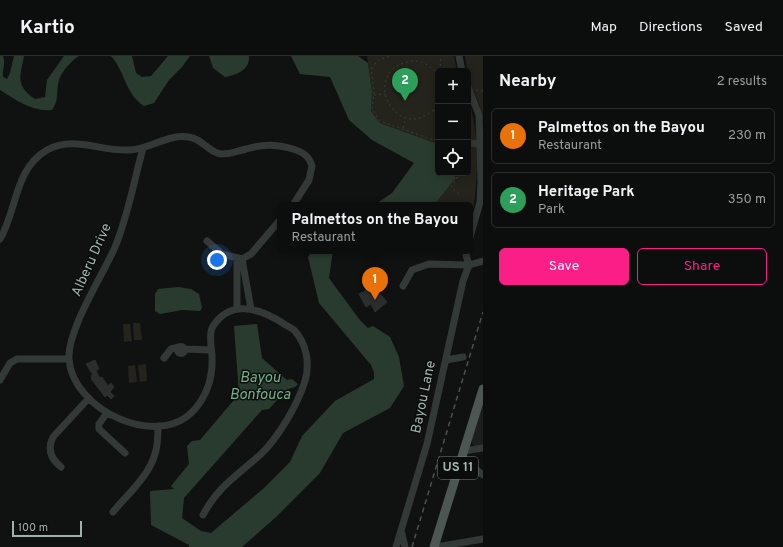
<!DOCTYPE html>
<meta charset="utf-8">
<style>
body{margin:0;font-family:Overpass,sans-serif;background:#151716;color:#f1f3f6}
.controls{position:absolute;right:12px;top:12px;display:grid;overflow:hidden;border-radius:6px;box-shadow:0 2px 10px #0003}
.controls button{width:36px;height:36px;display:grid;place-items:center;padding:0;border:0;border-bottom:1px solid #2c2e2e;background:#0c0e0d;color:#f1f3f6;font:20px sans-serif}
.scale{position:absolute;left:12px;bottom:10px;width:70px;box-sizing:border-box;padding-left:4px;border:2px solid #a0b3ab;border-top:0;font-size:11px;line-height:14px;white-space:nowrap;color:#a0b3ab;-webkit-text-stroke:3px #0b0d0c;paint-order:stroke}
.you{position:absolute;left:217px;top:204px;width:14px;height:14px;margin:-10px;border:3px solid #fff;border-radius:50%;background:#1a73e8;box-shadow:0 0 0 6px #1a73e833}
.badge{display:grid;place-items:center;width:26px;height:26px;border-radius:50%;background:#fc1e87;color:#fff;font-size:13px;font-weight:700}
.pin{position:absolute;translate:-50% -33px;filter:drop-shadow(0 1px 2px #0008)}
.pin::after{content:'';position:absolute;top:21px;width:14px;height:12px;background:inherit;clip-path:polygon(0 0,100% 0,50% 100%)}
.popup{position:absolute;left:277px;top:146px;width:196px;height:52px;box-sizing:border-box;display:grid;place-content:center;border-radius:6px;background:#0c0e0d;filter:drop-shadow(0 1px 3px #0005);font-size:13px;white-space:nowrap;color:#9a9c9d}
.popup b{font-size:15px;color:#f1f3f6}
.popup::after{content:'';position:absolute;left:50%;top:100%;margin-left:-8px;border:8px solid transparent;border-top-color:#0c0e0d}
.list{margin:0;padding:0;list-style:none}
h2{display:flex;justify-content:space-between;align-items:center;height:52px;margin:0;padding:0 16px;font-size:17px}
h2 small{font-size:13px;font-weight:400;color:#9a9c9d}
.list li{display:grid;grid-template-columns:26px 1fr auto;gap:12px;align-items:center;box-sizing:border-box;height:56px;margin:0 8px 8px;padding:0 8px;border:1px solid #2c2e2e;border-radius:6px}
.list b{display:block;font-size:15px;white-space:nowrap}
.list p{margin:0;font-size:13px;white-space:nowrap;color:#9a9c9d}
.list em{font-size:13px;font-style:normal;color:#9a9c9d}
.actions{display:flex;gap:8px;padding:12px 16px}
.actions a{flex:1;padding:9px 0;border:1px solid #fc1e87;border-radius:6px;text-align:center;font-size:14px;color:#fc1e87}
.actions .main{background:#fc1e87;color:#fff}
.icon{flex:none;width:22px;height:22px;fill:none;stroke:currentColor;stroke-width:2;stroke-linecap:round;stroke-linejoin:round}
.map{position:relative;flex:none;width:483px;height:491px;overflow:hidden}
header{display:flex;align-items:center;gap:24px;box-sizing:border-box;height:56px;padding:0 20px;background:#0c0e0d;border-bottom:1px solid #2c2e2e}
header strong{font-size:19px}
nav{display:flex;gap:22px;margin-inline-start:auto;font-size:14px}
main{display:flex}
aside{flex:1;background:#0c0e0d}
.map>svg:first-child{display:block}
.built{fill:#1c1f1e}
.green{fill:#24241c}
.water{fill:#293b2f}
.building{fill:#2a2e2d;stroke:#2a2e2d}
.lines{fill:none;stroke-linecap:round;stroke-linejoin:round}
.path{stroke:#373e3b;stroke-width:1;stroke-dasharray:2 3;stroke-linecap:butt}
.minor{stroke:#333937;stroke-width:7}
.major{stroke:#4d5653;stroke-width:9}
.rail{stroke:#4a524f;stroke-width:1.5;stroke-dasharray:5 4;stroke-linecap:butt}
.labels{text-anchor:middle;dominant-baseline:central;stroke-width:3;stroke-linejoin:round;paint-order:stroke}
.shield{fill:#0b0d0c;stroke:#73817b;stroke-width:1}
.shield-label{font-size:13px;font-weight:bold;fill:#a0b3ab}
.street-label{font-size:14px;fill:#a0b3ab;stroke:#0b0d0c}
.water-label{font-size:15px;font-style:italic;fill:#74b188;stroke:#0b0d0c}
</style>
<header>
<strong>Kartio</strong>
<nav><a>Map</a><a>Directions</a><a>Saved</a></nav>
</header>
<main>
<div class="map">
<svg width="483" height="491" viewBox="0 0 483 491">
<rect width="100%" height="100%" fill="#101211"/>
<path class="built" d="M 483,348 L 483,389 L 476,391 L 472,388 L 472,382 Z"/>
<path class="green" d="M 367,0 L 454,0 L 457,15 L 438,15 L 438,91 L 435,87 L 380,67 L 371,55 L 372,36 Z
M 465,0 L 483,0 L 483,65 L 480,50 L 469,25 Z
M 468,43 C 480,72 479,137 470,167 L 470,149 L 434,149 L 456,122 L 453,117 L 468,117 Z
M 133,267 L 140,267 L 142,284 L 134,284 Z
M 123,268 L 130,268 L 132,285 L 124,286 Z
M 146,308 L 147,325 L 140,326 L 138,309 Z
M 135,309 L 137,326 L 129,327 L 128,310 Z"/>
<path class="water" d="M 0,0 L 3,0 C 6,7 2,14 3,21 L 7,23 L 10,17 L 14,0 L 24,0 C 20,22 15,29 35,43 L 45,41 L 47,24 L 64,0 L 79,0 C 71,5 62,15 59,24 C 56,35 59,45 52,54 C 32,56 16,44 0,34 Z
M 111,0 L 132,0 L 136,17 L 142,21 L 151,20 L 168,0 L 190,0 L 182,11 L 169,24 L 154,47 L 144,50 C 125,38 125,15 111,0 Z
M 209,0 L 249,0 C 250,14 236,19 225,21 L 213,12 Z
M 291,0 L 358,0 L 368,7 L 372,36 L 371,55 L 380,67 L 435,87 L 438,91 L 438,117 L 453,117 L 456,122 L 434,149 L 374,149 L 392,137 L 414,107 L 372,84 L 349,64 L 330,21 L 300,18 Z
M 312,195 L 333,195 L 329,222 L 359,263 L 368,272 L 373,270 L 390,281 L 399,301 L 404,330 L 390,352 L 343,377 L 320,417 L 276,461 L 242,491 L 189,491 L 189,489 L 151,469 L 150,435 L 174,433 L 171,430 L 189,408 L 187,390 L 192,385 L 200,384 L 239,338 L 234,270 L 257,268 L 262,302 L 287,324 L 292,323 L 298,328 L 295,331 L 286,334 L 269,353 L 262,354 L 184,442 L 182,462 L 201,475 L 211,477 L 264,432 L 290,406 L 302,380 L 335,345 L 374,323 L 374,317 L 371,309 L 319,247 L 308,201 Z
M 178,231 L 191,233 L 199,238 L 202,252 L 200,255 L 182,254 L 160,258 L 155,255 L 155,238 L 158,233 Z"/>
<path class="building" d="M 371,232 L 373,235 L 376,233 L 387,246 L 375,256 L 371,248 L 366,251 L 359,238 Z
M 95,304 L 99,313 L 96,315 L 100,322 L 102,321 L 108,330 L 111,327 L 114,331 L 110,336 L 114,340 L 111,343 L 107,339 L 105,341 L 92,324 L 91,320 L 93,319 L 86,308 Z"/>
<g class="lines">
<path class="path" d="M 371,11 L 374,37 L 372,53 L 380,65 L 436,85 L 438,89
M 372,13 L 377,5 L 390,0
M 440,15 L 441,0
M 438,19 C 433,11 422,4 412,5 C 355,14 399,95 438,49
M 476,34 L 483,35
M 374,39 L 385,38
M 433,55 L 438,55
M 403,72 L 406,62
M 454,117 L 457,122 L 451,131 L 459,138
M 457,122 L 462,117"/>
<path class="minor" d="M 459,0 L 462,15
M 468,31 L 479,59 L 481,126 L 480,146 L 470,181
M 468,87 L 480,88
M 143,92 C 134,125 128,160 115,191 C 103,219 67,274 69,303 C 72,354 159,395 195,353 C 208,338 213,318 212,299 C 211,290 209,280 212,272 C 229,243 258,252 281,266 C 285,269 290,271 294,274 C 307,288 310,308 305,325 C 298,348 278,382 261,398 C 238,419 218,430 203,459
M 0,183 C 17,155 14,113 47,94 C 74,79 101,96 130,94 C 150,93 168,78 188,81 C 202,82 210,98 222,98 C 230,98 238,95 246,93 C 263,88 276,88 293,93 C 303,96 309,100 312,110 L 309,124 L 293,149
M 207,185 L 222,198 L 242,203 L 251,198 L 280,164
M 237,203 L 237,253
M 242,203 L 251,253
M 403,230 L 412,214 L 429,208 L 469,209 L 483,205
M177.5 294a3.5 3.5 0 1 1 7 0a3.5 3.5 0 1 1-7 0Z
M 185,293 L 211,294
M 164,302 L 171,293 L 179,291
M 446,304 L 463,301
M 0,324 L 10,307 L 17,303 L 69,303
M 107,357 L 99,368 L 99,373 L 125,397
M 464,395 L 483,392
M 461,402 L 483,419
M 61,411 C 51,403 47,393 53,381 L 89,342
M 113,456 C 127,439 149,420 155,398 C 158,389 158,380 158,370
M 401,474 L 405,491
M 396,491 L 427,388 L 463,225 L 469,209 L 466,199 L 467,195
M 436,491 L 483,483"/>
<path class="major" d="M 434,491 L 483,333"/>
<path class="rail" d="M 412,491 L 483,256"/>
</g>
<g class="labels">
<rect class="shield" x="438" y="401" width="40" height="22" rx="3"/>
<g class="shield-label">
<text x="458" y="412">US 11</text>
</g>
<g class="street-label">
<text transform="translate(92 204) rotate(-66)">Alberu Drive</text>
<text transform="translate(424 341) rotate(-78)">Bayou Lane</text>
</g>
<g class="water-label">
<text x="260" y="322">Bayou<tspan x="260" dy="17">Bonfouca</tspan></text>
</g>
</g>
</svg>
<div class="controls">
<button>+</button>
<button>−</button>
<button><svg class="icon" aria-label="locate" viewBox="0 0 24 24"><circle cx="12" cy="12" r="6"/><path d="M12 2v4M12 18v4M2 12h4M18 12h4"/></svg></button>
</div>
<div class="scale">100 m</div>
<div class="you"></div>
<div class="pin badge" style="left:375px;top:244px;background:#e8710a">1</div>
<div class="popup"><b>Palmettos on the Bayou</b>Restaurant</div>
<div class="pin badge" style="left:405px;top:45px;background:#2e9e5b">2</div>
</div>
<aside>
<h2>Nearby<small>2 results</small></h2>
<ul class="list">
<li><span class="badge" style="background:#e8710a">1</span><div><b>Palmettos on the Bayou</b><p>Restaurant</p></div><em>230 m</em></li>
<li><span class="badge" style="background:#2e9e5b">2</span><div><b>Heritage Park</b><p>Park</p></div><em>350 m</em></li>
</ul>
<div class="actions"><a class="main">Save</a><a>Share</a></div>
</aside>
</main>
